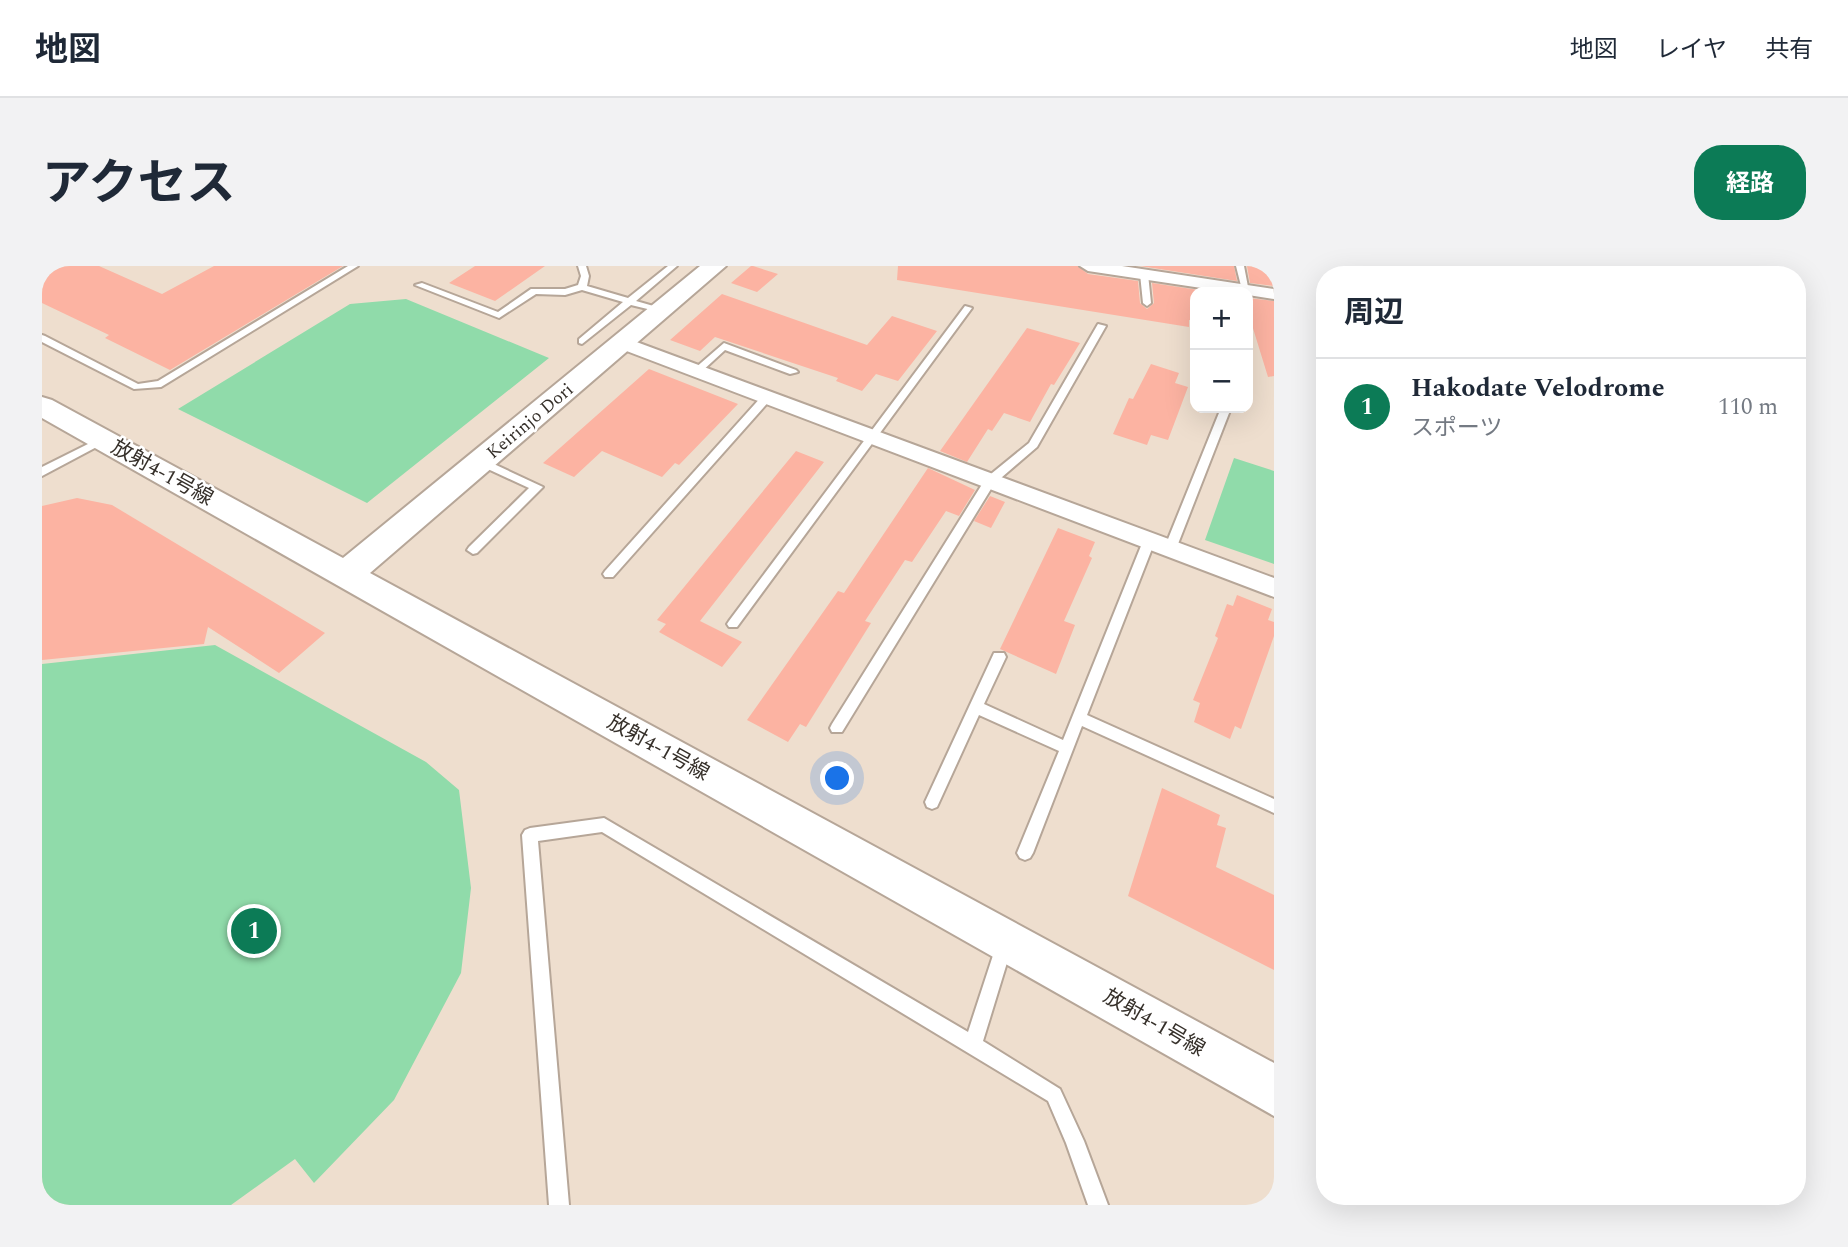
<!DOCTYPE html>
<html lang="ja">
<meta charset="utf-8">
<style>
body{margin:0;font-family:Spectral,"Noto Sans JP",serif;background:#f2f2f3;color:#1f2937}
.controls{position:absolute;right:21px;top:21px;display:grid;overflow:hidden;border-radius:14px;box-shadow:0 7px 28px #0002}
.controls button{width:63px;height:63px;display:grid;place-items:center;padding:0;border:0;border-bottom:2px solid #e0e1e3;background:#fff;color:#1f2937;font:35px sans-serif}
.you{position:absolute;left:796px;top:513px;width:24px;height:24px;margin:-18px;border:5px solid #fff;border-radius:50%;background:#1a73e8;box-shadow:0 0 0 10px #1a73e833}
.badge{display:grid;place-items:center;width:46px;height:46px;border-radius:50%;background:#0c7b56;color:#fff;font-size:23px;font-weight:700}
.pin{position:absolute;translate:-50% -50%;border:4px solid #fff;box-shadow:0 2px 7px #0006}
.list{margin:0;padding:0;list-style:none}
h2{display:flex;justify-content:space-between;align-items:center;height:91px;margin:0;padding:0 28px;font-size:30px}
h2 small{font-size:23px;font-weight:400;color:#747a83}
.list li{display:grid;grid-template-columns:46px 1fr auto;gap:21px;align-items:center;box-sizing:border-box;height:98px;padding:0 28px;border-top:2px solid #e0e1e3}
.list b{display:block;font-size:26px;white-space:nowrap}
.list p{margin:0;font-size:23px;white-space:nowrap;color:#747a83}
.list em{font-size:23px;font-style:normal;color:#747a83}
.map{position:relative;flex:none;width:1232px;height:939px;overflow:hidden;border-radius:28px}
header{display:flex;align-items:center;gap:42px;box-sizing:border-box;height:98px;padding:0 35px;background:#fff;border-bottom:2px solid #e0e1e3}
header strong{font-size:33px}
nav{display:flex;gap:38px;margin-inline-start:auto;font-size:24px}
.intro{display:flex;align-items:center;justify-content:space-between;box-sizing:border-box;height:168px;padding:0 42px}
h1{margin:0;font-size:49px}
.button{padding:18px 32px;border-radius:28px;background:#0c7b56;color:#fff;font-size:24px;font-weight:700}
main{display:flex;gap:42px;padding:0 42px}
aside{flex:1;background:#fff;border-radius:28px;box-shadow:0 7px 28px #0002}
.map>svg:first-child{display:block}
.green{fill:#90dbaa}
.building{fill:#fcb3a2}
.lines{fill:none;stroke-linecap:round;stroke-linejoin:round}
.lane-casing{stroke:#b6a698;stroke-width:4}
.street-casing{stroke:#b6a698;stroke-width:4}
.secondary-casing{stroke:#b6a698;stroke-width:4}
.lane{fill:#fff;fill-rule:evenodd}
.street{fill:#fff;fill-rule:evenodd}
.secondary{fill:#fff;fill-rule:evenodd}
.labels{text-anchor:middle;dominant-baseline:central;stroke-width:5;stroke-linejoin:round;paint-order:stroke}
.far-street-label{font-size:18px;fill:#36302a;stroke:#fff}
.street-label{font-size:21px;fill:#36302a;stroke:#fff}
</style>
<header>
<strong>地図</strong>
<nav><a>地図</a><a>レイヤ</a><a>共有</a></nav>
</header>
<div class="intro"><h1>アクセス</h1><a class="button">経路</a></div>
<main>
<div class="map">
<svg width="1232" height="939" viewBox="0 0 1232 939">
<rect width="100%" height="100%" fill="#eedece"/>
<path class="green" d="M 364,33 L 507,92 L 325,237 L 136,143 L 308,38 Z
M 1192,192 L 1232,205 L 1232,298 L 1163,274 Z
M 173,379 L 384,496 L 417,524 L 429,622 L 419,707 L 352,834 L 272,917 L 253,893 L 189,939 L 0,939 L 0,398 Z"/>
<path class="building" d="M 0,0 L 57,0 L 120,28 L 172,0 L 301,0 L 128,104 L 63,72 L 67,69 L 0,37 Z
M 433,0 L 503,0 L 453,35 L 407,17 Z
M 709,0 L 711,0 L 736,8 L 715,26 L 689,17 Z
M 856,0 L 1036,0 L 1046,8 L 1096,15 L 1098,37 L 1105,43 L 1112,37 L 1110,17 L 1170,26 L 1153,26 L 1153,55 L 1147,54 L 1147,61 L 855,14 Z
M 1098,0 L 1192,0 L 1195,15 Z
M 1205,0 L 1232,0 L 1232,20 L 1208,17 Z
M 680,28 L 825,79 L 850,50 L 895,65 L 856,115 L 834,108 L 820,125 L 794,115 L 796,112 L 673,71 L 658,85 L 628,74 Z
M 1206,32 L 1232,35 L 1232,110 L 1226,111 L 1206,46 Z
M 985,62 L 1038,77 L 1012,119 L 1009,118 L 988,156 L 962,147 L 950,165 L 946,163 L 925,196 L 898,185 Z
M 1109,98 L 1137,107 L 1133,117 L 1146,121 L 1126,174 L 1109,169 L 1105,179 L 1071,168 L 1087,132 L 1091,133 Z
M 607,103 L 696,138 L 637,199 L 633,197 L 620,211 L 560,185 L 532,211 L 501,197 Z
M 754,185 L 782,196 L 658,355 L 700,376 L 680,401 L 617,366 L 624,358 L 615,354 Z
M 886,202 L 933,224 L 917,250 L 904,245 L 870,296 L 863,294 L 823,355 L 829,357 L 764,461 L 758,458 L 746,476 L 705,454 L 796,325 L 802,327 Z
M 948,230 L 963,236 L 949,262 L 932,255 Z
M 35,232 L 70,239 L 283,367 L 237,407 L 166,361 L 162,378 L 0,394 L 0,240 Z
M 1016,262 L 1053,276 L 1047,290 L 1050,292 L 1022,355 L 1033,359 L 1014,408 L 958,383 Z
M 1195,329 L 1230,343 L 1226,354 L 1232,356 L 1232,370 L 1199,463 L 1193,460 L 1188,473 L 1152,456 L 1158,437 L 1151,434 L 1176,372 L 1173,370 L 1185,338 L 1191,340 Z
M 1120,522 L 1178,549 L 1175,559 L 1184,562 L 1174,601 L 1232,629 L 1232,704 L 1086,630 Z"/>
<g class="lines">
<g class="lane-casing">
<path id="lane" d="M 306,0 L 316,0 L 119,121 L 92,123 L 0,76 L 0,69 L 3,70 L 96,118 L 116,115 Z
M 536,0 L 544,0 L 547,10 L 545,20 L 586,32 L 626,0 L 635,0 L 594,35 L 622,43 L 622,47 L 589,39 L 540,78 L 537,77 L 537,73 L 581,36 L 540,24 L 523,29 L 494,28 L 457,52 L 373,19 L 380,17 L 456,46 L 489,23 L 523,23 L 536,19 L 539,10 Z
M 1194,0 L 1202,0 L 1207,26 L 1200,24 Z
M 1102,5 L 1106,8 L 1109,37 L 1105,40 L 1101,37 L 1098,8 Z
M 923,40 L 930,42 L 695,361 L 687,361 L 685,358 L 687,355 Z
M 1056,58 L 1064,60 L 995,181 L 952,218 L 800,466 L 790,466 L 788,462 L 790,458 L 944,212 L 987,177 Z
M 682,77 L 754,104 L 756,106 L 748,108 L 683,84 L 658,107 L 652,107 L 652,103 Z
M 725,128 L 730,131 L 729,133 L 571,311 L 563,311 L 561,308 L 563,305 L 721,129 Z
M 1179,142 L 1189,142 L 1134,283 L 1132,286 L 1124,286 L 1122,283 Z
M 60,171 L 64,172 L 64,176 L 0,210 L 0,201 Z
M 439,192 L 501,221 L 435,287 L 431,288 L 425,284 L 427,281 L 487,222 L 435,198 L 434,196 Z
M 1107,271 L 1113,275 L 1045,449 L 1232,533 L 1232,547 L 1040,460 L 991,587 L 988,592 L 983,594 L 978,592 L 975,587 L 1017,485 L 937,449 L 895,541 L 890,543 L 885,541 L 883,536 L 952,387 L 962,387 L 964,391 L 942,438 L 1021,474 L 1101,275 Z
M 562,552 L 926,766 L 957,671 L 963,669 L 969,671 L 971,677 L 941,775 L 1018,823 L 1042,875 L 1066,939 L 1046,939 L 1024,877 L 1006,835 L 560,566 L 496,575 L 527,939 L 507,939 L 480,569 L 483,564 L 488,562 Z"/>
</g>
<g class="street-casing">
<path id="street" d="M 1038,0 L 1080,0 L 1232,23 L 1232,33 L 1206,29 L 1206,26 L 1186,26 L 1046,5 Z
M 581,71 L 1232,312 L 1232,331 L 574,81 L 572,77 Z"/>
</g>
<g class="secondary-casing">
<path id="secondary" d="M 658,0 L 684,0 L 328,307 L 1232,797 L 1232,850 L 0,152 L 0,131 L 10,134 L 301,292 Z"/>
</g>
<use href="#lane" class="lane"/>
<use href="#street" class="street"/>
<use href="#secondary" class="secondary"/>
</g>
<g class="labels">
<g class="far-street-label">
<text transform="translate(488 155) rotate(-40)">Keirinjo Dori</text>
</g>
<g class="street-label">
<text transform="translate(120 207) rotate(29)">放射4-1号線</text>
<text transform="translate(616 482) rotate(29)">放射4-1号線</text>
<text transform="translate(1112 757) rotate(30)">放射4-1号線</text>
</g>
</g>
</svg>
<div class="controls">
<button>+</button>
<button>−</button>
</div>
<div class="you"></div>
<div class="pin badge" style="left:212px;top:665px">1</div>
</div>
<aside>
<h2>周辺<small></small></h2>
<ul class="list">
<li><span class="badge">1</span><div><b>Hakodate Velodrome</b><p>スポーツ</p></div><em>110 m</em></li>
</ul>
</aside>
</main>
